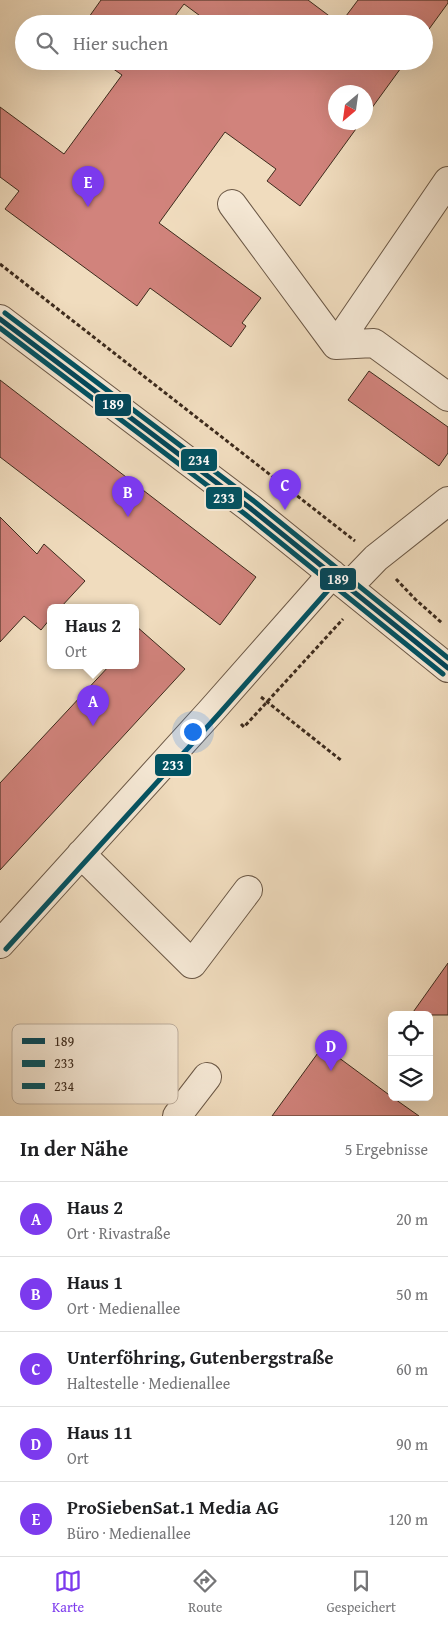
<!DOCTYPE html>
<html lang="de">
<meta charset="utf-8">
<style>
body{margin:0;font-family:"Gentium Book Plus",serif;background:#f6f6f6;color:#202124}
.controls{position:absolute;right:15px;bottom:15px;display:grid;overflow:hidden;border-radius:8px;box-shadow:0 5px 20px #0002}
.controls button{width:45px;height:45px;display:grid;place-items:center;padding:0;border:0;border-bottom:1px solid #e0e0e0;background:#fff;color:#202124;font:25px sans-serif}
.compass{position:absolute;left:328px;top:85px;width:45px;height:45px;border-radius:50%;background:#fff;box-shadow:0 5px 20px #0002;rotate:209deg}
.you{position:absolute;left:192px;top:731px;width:18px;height:18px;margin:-12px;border:4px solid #fff;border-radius:50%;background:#1a73e8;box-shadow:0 0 0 8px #1a73e833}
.badge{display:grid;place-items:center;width:32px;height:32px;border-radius:50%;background:#7c3aed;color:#fff;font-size:16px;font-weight:700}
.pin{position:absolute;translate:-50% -41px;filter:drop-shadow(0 1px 2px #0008)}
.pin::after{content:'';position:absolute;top:26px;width:18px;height:15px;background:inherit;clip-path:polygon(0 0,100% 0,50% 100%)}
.popup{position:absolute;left:47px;top:604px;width:92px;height:65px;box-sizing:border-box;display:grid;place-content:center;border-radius:8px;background:#fff;filter:drop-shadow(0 1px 4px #0005);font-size:16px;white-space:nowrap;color:#757577}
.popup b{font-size:19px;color:#202124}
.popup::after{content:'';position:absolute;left:50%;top:100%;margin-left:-10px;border:10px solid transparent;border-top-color:#fff}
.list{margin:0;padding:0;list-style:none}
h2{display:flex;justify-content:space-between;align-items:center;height:65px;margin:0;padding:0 20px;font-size:21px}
h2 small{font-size:16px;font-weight:400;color:#757577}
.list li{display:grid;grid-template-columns:32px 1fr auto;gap:15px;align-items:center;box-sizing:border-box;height:75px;padding:0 20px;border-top:1px solid #e0e0e0}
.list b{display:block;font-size:19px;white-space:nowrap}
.list p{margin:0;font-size:16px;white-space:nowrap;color:#757577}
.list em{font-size:16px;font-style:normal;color:#757577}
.icon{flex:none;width:28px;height:28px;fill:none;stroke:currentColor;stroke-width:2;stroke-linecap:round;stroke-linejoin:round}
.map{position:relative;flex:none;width:448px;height:1116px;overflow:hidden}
.search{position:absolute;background:#fff;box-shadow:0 5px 20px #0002;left:15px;right:15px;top:15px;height:55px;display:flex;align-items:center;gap:12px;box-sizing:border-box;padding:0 18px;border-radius:28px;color:#757577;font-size:19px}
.sheet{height:440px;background:#fff}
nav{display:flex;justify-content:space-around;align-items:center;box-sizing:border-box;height:70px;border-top:1px solid #e0e0e0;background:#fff;font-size:14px;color:#757577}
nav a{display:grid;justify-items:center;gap:2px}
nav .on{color:#7c3aed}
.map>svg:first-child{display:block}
.building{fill:#d1837c;stroke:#3d2b1d}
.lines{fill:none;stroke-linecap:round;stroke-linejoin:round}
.minor-casing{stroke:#6a5745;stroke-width:30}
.path{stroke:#3d2b1d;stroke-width:3;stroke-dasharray:4 2.5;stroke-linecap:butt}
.minor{stroke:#f5e8d5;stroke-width:28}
.bus-1-casing{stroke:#f5e8d5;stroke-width:9}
.bus-2-casing{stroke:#f5e8d5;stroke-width:9}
.bus-3-casing{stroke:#f5e8d5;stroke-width:9}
.bus-1{stroke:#00465a;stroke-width:5}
.bus-2{stroke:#005262;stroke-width:5}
.bus-3{stroke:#005262;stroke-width:5}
.key{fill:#f5e8d5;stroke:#beaf9e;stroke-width:1}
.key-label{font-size:14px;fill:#3d2b1d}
.line-badge{stroke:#f5e8d5;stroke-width:2}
.badge-label{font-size:14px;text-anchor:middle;font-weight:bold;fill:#fff}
</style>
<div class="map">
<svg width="448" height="1116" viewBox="0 0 448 1116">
<rect width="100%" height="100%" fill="#f0dcbe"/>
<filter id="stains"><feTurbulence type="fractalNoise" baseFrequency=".004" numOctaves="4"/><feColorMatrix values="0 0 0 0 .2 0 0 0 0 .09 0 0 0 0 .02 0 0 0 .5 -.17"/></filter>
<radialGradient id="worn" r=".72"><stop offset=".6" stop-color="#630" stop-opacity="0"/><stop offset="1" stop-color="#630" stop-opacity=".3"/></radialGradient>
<path class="building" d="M 101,0 L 308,0 L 340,24 L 211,24 L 184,4 L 169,24 L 84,24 Z
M 358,0 L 448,0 L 448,3 L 424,36 L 424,24 L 340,24 Z
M 102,61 L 406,61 L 366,116 L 366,92 L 336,92 L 336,122 L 361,122 L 300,206 L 267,181 L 276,169 L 225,132 L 159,223 L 261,298 L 242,323 L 246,326 L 231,347 L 150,288 L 137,306 L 5,209 L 19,191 L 0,177 L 0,107 L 64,154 L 122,75 Z
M 369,371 L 448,427 L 448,453 L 439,466 L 348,400 Z
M 0,380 L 256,577 L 220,625 L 0,457 Z
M 0,517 L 37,554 L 44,544 L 85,581 L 61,607 L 50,607 L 50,619 L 41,630 L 24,616 L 0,642 Z
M 136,626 L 185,669 L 0,870 L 0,783 L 110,665 L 136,665 Z
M 448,963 L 448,1015 L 411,1015 Z
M 323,1046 L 392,1097 L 419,1116 L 272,1116 Z"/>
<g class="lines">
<g class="minor-casing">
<path id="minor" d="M 232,204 L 336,345
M 0,319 L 250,508 L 448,668
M 336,345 L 448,181
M 336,345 L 374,343 L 448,397
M 348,587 L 376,558 L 448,501
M 81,854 L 192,964 L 248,890
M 0,944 L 212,710 L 332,574
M 177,1116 L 207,1077"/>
</g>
<path class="path" d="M 0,264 L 355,541
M 396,579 L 415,599 L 442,623
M 261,697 L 342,761
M 241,724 L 244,727 L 343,619"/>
<use href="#minor" class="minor"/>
<g class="bus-1-casing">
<path id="bus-1" d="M 0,319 L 250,508 L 448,668"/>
</g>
<g class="bus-2-casing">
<path id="bus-2" d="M 0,328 L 245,514 L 443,674
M 6,949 L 218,715 L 338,579"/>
</g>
<g class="bus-3-casing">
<path id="bus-3" d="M 5,313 L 255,502 L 448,658"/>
</g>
<use href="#bus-1" class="bus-1"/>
<use href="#bus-2" class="bus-2"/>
<use href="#bus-3" class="bus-3"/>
</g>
<rect x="12" y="1024" width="166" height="80" rx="8" class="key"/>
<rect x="22" y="1038" width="23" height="6" fill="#00465a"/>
<rect x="22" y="1060" width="23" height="7" fill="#005262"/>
<rect x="22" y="1083" width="23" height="6" fill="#005262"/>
<g class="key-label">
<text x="54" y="1046">189</text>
<text x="54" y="1068">233</text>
<text x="54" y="1091">234</text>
</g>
<g class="line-badge">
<rect x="94" y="393" width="38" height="24" rx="5" fill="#00465a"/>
<rect x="180" y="448" width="38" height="24" rx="5" fill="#005262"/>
<rect x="205" y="486" width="38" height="24" rx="5" fill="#005262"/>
<rect x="319" y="567" width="38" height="24" rx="5" fill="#00465a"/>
<rect x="154" y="753" width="38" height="24" rx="5" fill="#005262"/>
</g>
<g class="badge-label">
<text x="113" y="409">189</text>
<text x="199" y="465">234</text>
<text x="224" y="503">233</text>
<text x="338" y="584">189</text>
<text x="173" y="770">233</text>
</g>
<rect width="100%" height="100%" filter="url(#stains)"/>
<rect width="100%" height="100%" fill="url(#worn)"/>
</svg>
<div class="controls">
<button><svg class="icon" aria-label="locate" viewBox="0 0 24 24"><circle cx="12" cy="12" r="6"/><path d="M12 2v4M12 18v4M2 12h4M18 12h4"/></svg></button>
<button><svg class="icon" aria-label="layers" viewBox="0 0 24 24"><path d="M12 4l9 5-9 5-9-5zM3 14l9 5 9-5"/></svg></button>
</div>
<svg class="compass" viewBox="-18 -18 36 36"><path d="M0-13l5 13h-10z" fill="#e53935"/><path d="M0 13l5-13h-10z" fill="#757577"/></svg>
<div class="you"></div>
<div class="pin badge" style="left:93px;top:726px">A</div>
<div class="popup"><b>Haus 2</b>Ort</div>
<div class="pin badge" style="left:128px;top:517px">B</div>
<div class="pin badge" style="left:285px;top:510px">C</div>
<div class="pin badge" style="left:331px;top:1071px">D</div>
<div class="pin badge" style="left:88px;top:207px">E</div>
<div class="search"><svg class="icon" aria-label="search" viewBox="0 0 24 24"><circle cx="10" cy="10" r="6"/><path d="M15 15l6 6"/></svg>Hier suchen</div>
</div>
<section class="sheet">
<h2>In der Nähe<small>5 Ergebnisse</small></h2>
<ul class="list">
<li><span class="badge">A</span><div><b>Haus 2</b><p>Ort · Rivastraße</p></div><em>20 m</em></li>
<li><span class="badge">B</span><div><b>Haus 1</b><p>Ort · Medienallee</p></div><em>50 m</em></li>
<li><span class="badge">C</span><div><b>Unterföhring, Gutenbergstraße</b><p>Haltestelle · Medienallee</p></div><em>60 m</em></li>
<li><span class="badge">D</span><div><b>Haus 11</b><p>Ort</p></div><em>90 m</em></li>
<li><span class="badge">E</span><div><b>ProSiebenSat.1 Media AG</b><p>Büro · Medienallee</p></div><em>120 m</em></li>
</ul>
</section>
<nav>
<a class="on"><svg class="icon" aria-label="map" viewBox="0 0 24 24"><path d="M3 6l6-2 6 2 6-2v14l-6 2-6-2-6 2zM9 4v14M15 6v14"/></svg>Karte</a>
<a><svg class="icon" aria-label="directions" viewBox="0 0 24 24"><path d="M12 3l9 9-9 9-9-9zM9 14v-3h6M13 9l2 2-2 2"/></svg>Route</a>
<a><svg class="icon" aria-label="saved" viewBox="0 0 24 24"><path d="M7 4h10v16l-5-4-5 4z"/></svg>Gespeichert</a>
</nav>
